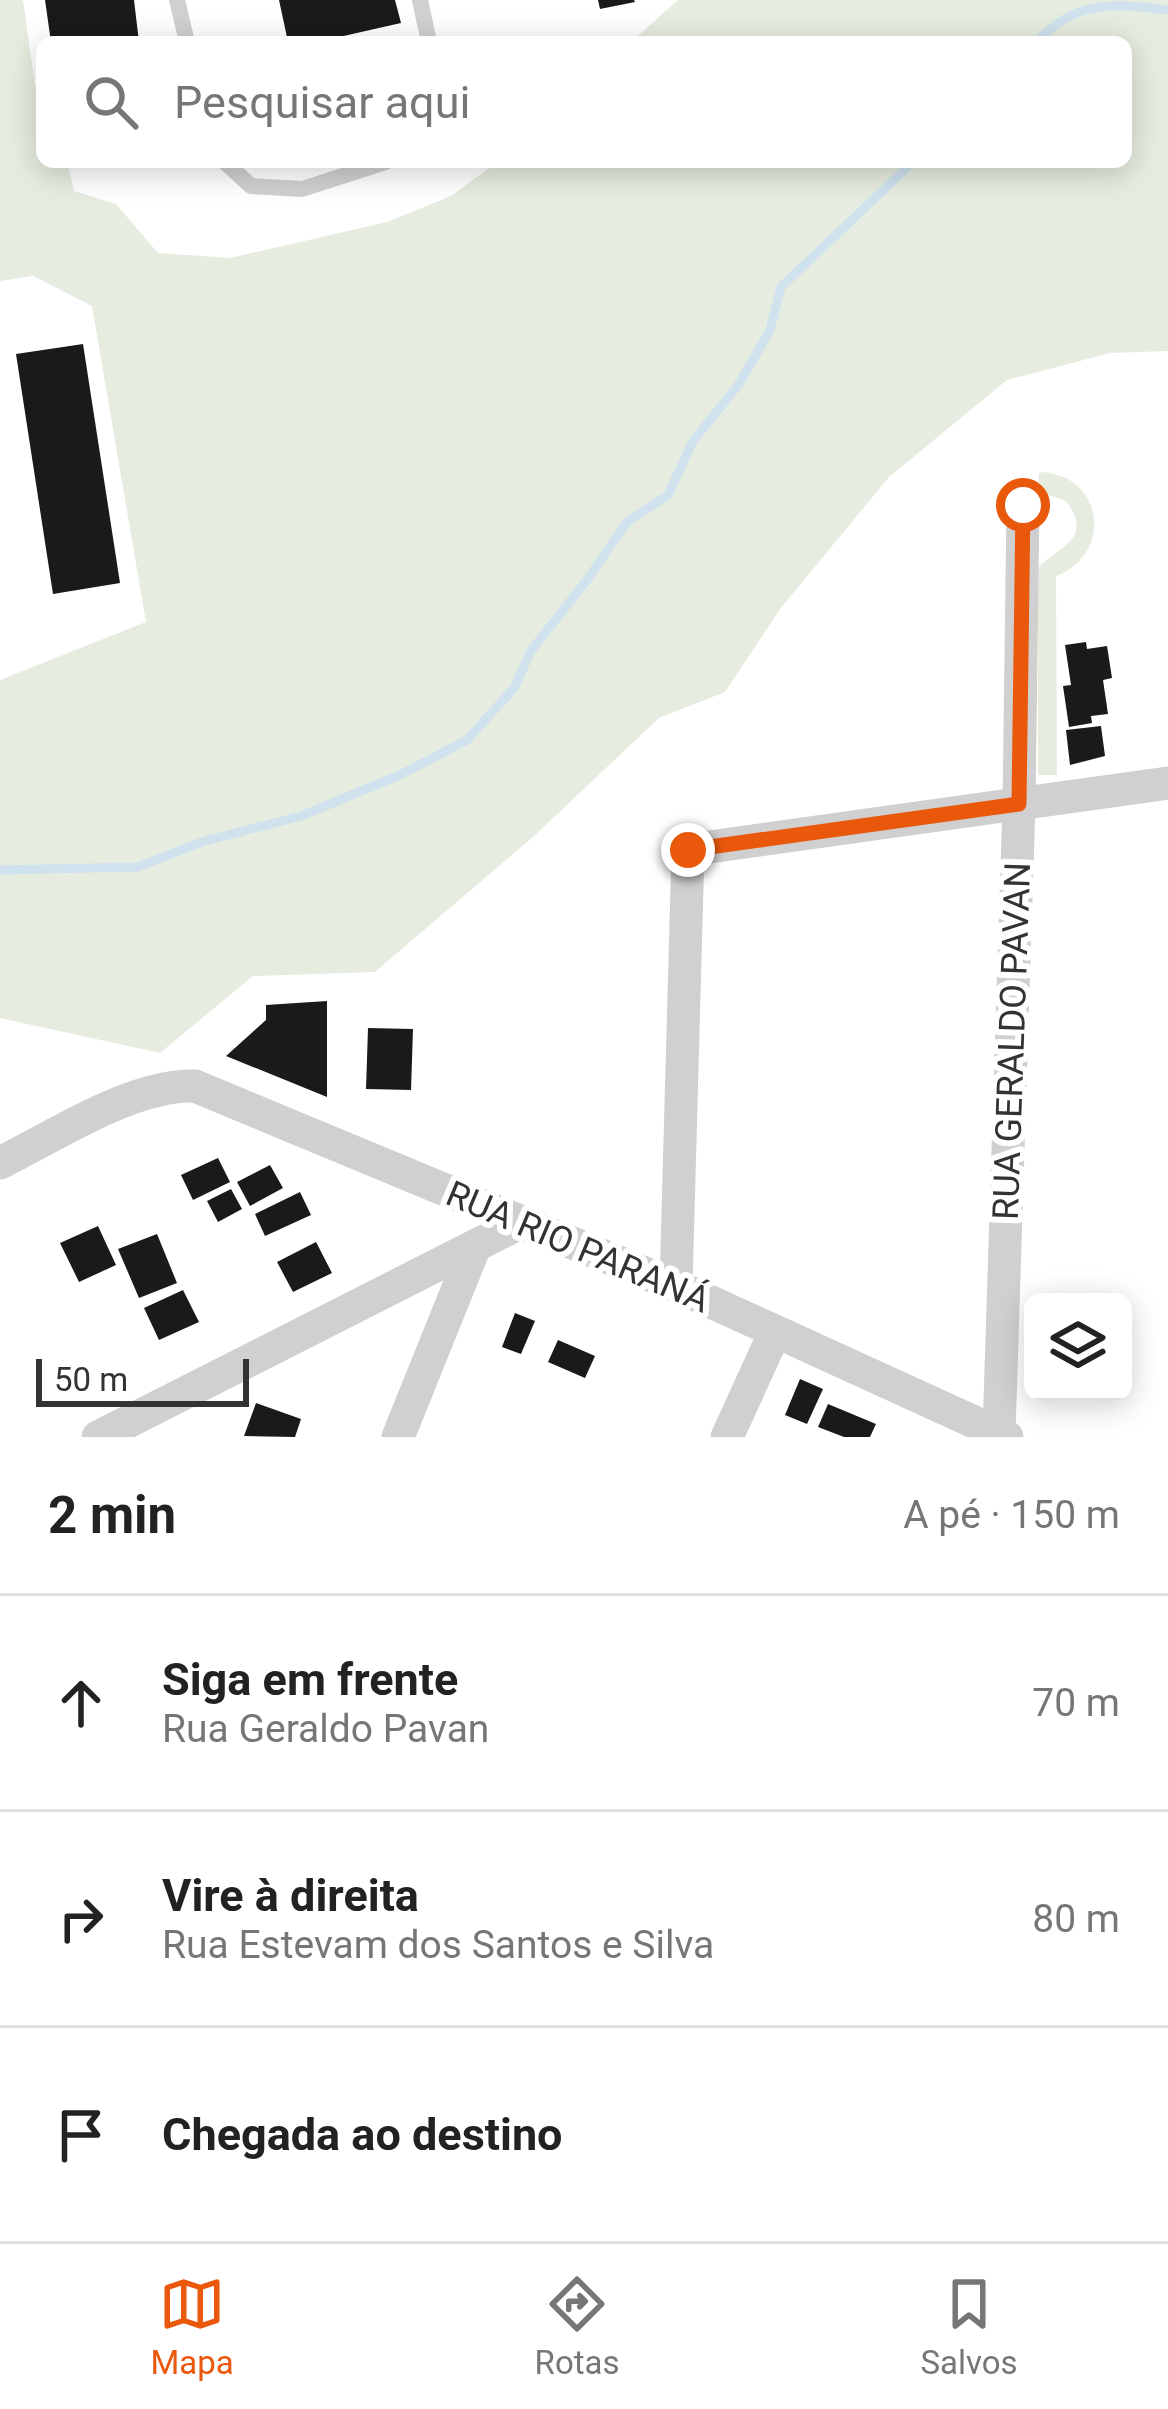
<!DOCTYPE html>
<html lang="pt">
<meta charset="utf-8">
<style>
body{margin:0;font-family:Roboto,sans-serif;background:#f6f6f6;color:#222}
.controls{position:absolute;right:36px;bottom:36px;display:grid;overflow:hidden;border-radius:18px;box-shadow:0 6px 30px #0003}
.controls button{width:108px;height:108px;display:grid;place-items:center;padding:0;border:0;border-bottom:3px solid #e0e0e0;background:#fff;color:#222;font:60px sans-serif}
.scale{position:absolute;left:36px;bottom:30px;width:213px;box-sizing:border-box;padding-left:12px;border:6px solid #333;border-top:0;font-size:33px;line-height:42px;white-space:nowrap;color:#333;-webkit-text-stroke:9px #fff;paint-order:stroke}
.stop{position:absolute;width:36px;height:36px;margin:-27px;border:9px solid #ea580c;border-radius:50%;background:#fff}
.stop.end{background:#ea580c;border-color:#fff;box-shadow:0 3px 12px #0008}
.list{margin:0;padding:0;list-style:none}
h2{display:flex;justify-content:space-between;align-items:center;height:156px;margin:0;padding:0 48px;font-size:51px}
h2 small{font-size:39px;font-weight:400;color:#767676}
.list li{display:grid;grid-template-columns:78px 1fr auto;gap:36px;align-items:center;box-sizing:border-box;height:216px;padding:0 48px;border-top:3px solid #e0e0e0}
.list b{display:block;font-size:45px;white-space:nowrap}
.list p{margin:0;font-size:39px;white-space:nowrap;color:#767676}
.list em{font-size:39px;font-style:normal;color:#767676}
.icon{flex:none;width:66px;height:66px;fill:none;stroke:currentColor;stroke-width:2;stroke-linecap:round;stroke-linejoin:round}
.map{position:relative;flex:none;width:1168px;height:1437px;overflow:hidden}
.search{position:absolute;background:#fff;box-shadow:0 6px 30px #0003;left:36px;right:36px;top:36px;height:132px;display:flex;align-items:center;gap:30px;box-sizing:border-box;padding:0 42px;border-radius:18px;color:#767676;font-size:45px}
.sheet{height:804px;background:#fff}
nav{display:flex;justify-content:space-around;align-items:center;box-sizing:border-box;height:168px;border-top:3px solid #e0e0e0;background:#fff;font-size:33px;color:#767676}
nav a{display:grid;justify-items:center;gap:6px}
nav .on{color:#ea580c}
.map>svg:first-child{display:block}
.green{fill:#e6ecdf}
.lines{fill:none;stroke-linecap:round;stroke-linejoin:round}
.stream{stroke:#cfe2ee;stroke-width:9}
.building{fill:#1a1a1a}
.service{stroke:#d0d0d0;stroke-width:16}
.minor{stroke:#d0d0d0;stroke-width:33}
.route{stroke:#ea580c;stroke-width:15}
.labels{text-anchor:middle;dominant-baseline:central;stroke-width:12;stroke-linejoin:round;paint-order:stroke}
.street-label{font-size:36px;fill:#333;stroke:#fff}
</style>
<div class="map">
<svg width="1168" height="1437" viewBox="0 0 1168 1437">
<rect width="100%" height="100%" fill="#fff"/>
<path class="green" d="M 0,0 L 23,0 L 35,86 L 42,88 L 42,162 L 67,162 L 74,191 L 116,204 L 158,253 L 230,258 L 387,222 L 451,196 L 497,162 L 1126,162 L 1126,42 L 631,42 L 678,0 L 1168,0 L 1168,351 L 1110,353 L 1007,380 L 889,477 L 780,609 L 725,692 L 659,718 L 534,836 L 375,972 L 253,976 L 160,1053 L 0,1018 L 0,680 L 146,622 L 92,306 L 33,276 L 0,281 Z
M 1039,472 C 1103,473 1115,553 1056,576 L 1057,775 L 1038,775 L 1038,568 C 1058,546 1095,540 1066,501 L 1038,491 Z"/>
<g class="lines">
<path class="stream" d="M 1037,42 C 1074,0 1114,3 1168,10
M 0,870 L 137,867 L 205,841 L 301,816 L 400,775 L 467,740 L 515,687 L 530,652 L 587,580 L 627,522 L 668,495 L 693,441 L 739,384 L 770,330 L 781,287 L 913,162"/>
</g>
<path class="building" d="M 45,0 L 134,0 L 139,42 L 51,42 Z
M 279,0 L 395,0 L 401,23 L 317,42 L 288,42 Z
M 598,0 L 634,0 L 635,2 L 600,9 Z
M 83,344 L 120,583 L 53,594 L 16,354 Z
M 1086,642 L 1087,649 L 1107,646 L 1112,678 L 1103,680 L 1108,714 L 1091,716 L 1092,723 L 1069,727 L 1063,686 L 1071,685 L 1065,645 Z
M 1101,726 L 1105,756 L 1070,765 L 1066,730 Z
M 327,1001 L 327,1097 L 226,1056 L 266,1020 L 266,1005 Z
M 368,1028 L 413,1029 L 411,1090 L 366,1089 Z
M 218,1158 L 230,1182 L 193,1200 L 181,1175 Z
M 270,1165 L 283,1188 L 250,1206 L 237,1182 Z
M 231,1189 L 242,1209 L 218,1222 L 207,1201 Z
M 300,1192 L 311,1215 L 265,1236 L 255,1214 Z
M 98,1226 L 116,1265 L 79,1282 L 60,1243 Z
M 157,1234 L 177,1283 L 139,1298 L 118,1249 Z
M 316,1242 L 332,1273 L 293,1292 L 277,1262 Z
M 183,1290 L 199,1322 L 159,1340 L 144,1308 Z
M 515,1313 L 535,1321 L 521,1354 L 502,1347 Z
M 558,1340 L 595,1356 L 585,1378 L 548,1362 Z
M 800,1379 L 823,1389 L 807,1424 L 785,1415 Z
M 256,1403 L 301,1419 L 295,1437 L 244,1436 Z
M 828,1404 L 876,1424 L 870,1437 L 844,1437 L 818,1427 Z"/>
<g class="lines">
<path class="service" d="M 177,0 L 187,42
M 420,0 L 429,42
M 225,162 L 251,186 L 302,189 L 386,162"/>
<path class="minor" d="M 0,1163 C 56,1135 133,1084 195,1086 L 676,1286 L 1007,1437
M 676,1286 L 688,850 L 1168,783
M 999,1433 L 1019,804 L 1023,505
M 98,1437 L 522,1222
M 398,1437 L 475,1246
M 727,1437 L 774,1334"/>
</g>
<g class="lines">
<path class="route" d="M 688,850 L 1019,804 L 1023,505"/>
</g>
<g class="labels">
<g class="street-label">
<text transform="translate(1012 1041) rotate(-88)">RUA GERALDO PAVAN</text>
<text transform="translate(578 1247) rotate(23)">RUA RIO PARANÁ</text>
</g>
</g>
</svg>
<div class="controls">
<button><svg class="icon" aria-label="layers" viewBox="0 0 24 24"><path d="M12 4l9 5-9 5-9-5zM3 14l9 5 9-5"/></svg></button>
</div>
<div class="scale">50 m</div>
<div class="stop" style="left:1023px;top:505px"></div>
<div class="stop end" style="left:688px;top:850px"></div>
<div class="search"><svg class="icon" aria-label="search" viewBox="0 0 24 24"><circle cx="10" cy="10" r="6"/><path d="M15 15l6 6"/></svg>Pesquisar aqui</div>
</div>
<section class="sheet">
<h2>2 min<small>A pé · 150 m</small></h2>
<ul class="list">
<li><svg class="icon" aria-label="ahead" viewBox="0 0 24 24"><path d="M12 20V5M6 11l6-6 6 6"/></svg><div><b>Siga em frente</b><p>Rua Geraldo Pavan</p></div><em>70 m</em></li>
<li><svg class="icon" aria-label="right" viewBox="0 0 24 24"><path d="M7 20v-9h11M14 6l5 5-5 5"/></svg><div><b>Vire à direita</b><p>Rua Estevam dos Santos e Silva</p></div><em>80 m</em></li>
<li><svg class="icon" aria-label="arrive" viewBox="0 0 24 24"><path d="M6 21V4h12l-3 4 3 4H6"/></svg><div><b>Chegada ao destino</b></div></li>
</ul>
</section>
<nav>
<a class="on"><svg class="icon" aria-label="map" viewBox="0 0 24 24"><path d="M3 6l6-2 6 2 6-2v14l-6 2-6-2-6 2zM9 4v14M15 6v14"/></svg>Mapa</a>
<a><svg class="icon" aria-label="directions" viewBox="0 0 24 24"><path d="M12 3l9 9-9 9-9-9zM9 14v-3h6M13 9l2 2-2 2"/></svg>Rotas</a>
<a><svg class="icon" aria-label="saved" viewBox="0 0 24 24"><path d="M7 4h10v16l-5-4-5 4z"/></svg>Salvos</a>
</nav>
